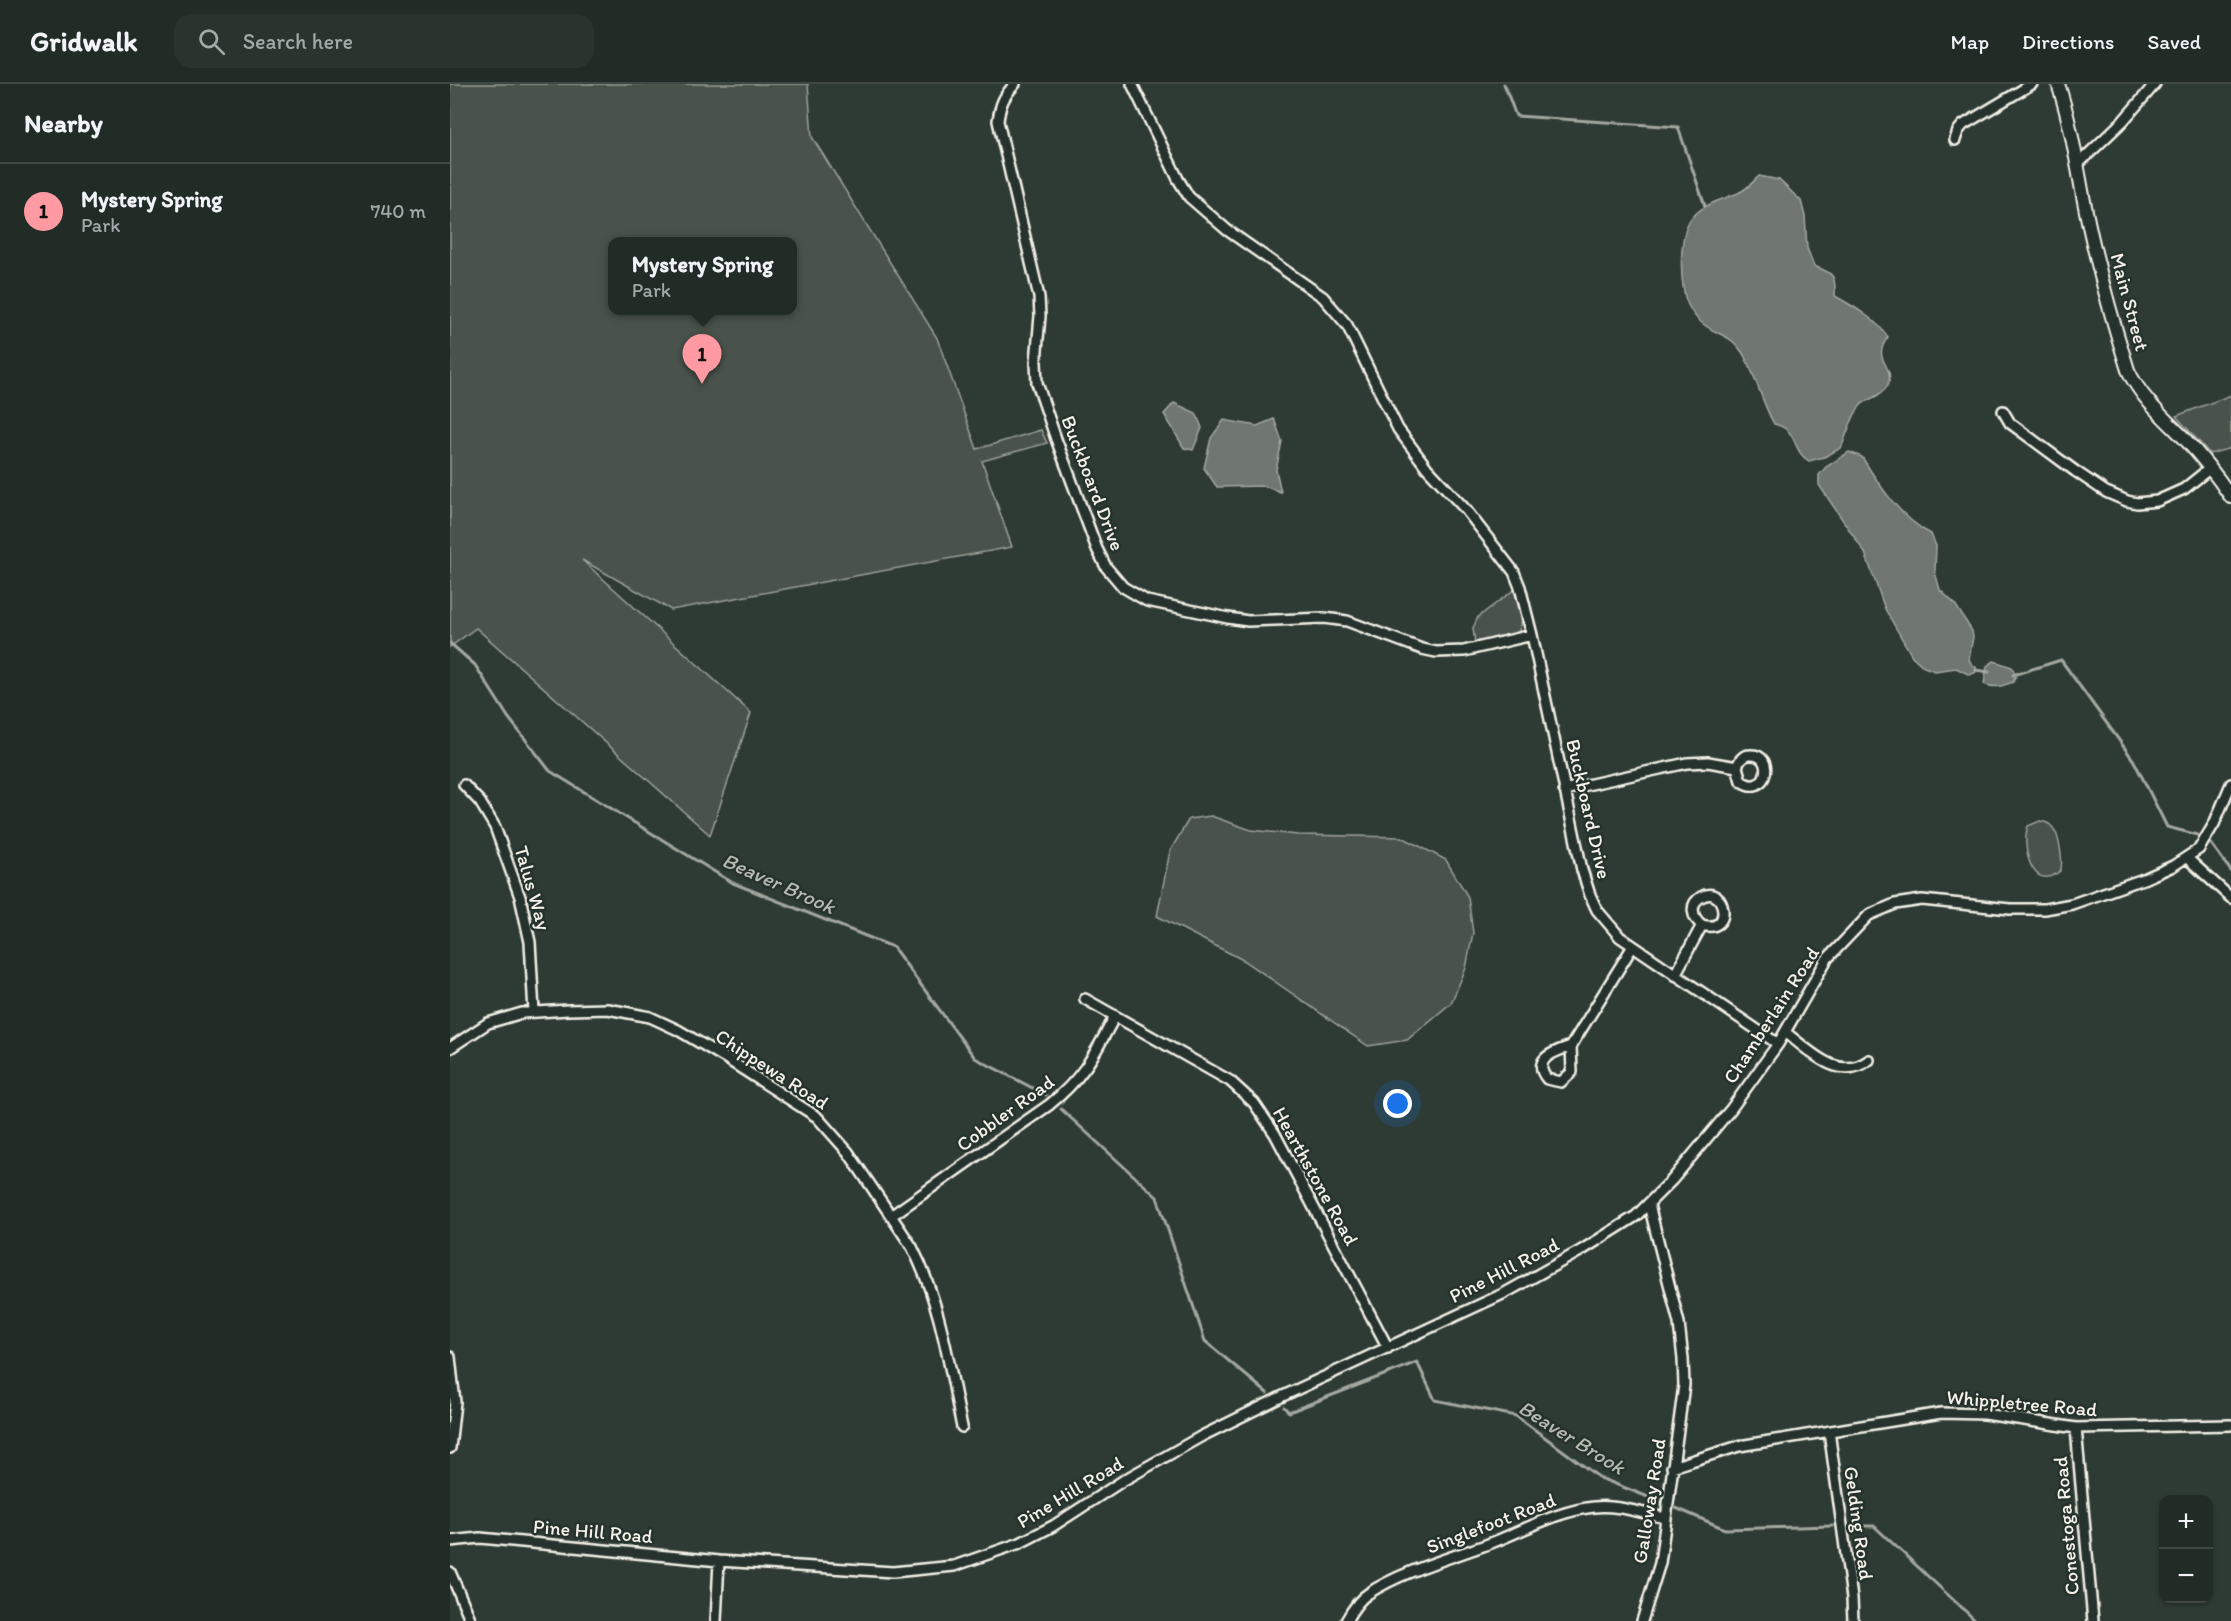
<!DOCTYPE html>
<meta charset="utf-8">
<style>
body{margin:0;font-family:Itim,sans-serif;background:#2a342f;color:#f1f3f6}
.controls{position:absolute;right:18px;bottom:18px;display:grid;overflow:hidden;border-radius:12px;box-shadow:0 2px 4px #0004}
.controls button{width:54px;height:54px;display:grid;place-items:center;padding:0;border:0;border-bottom:2px solid #3f4844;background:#222c27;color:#f1f3f6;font:30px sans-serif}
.you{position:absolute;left:948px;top:1020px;width:21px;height:21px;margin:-15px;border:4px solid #fff;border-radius:50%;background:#1a73e8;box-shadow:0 0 0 9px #1a73e833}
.badge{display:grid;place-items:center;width:39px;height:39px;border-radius:50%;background:#ff9aa2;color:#111;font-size:20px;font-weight:700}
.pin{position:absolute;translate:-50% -50px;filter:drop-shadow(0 2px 3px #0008)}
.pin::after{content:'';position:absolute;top:32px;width:21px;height:18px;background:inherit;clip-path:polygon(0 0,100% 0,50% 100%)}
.popup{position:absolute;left:158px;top:153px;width:189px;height:78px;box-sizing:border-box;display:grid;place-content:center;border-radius:12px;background:#222c27;filter:drop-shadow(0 2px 4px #0005);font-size:20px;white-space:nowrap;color:#a2a7a7}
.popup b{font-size:22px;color:#f1f3f6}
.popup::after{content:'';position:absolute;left:50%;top:100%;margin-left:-12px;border:12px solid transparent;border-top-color:#222c27}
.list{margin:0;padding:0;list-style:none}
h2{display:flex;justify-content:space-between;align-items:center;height:78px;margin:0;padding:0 24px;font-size:26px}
h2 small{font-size:20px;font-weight:400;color:#a2a7a7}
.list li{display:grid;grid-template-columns:39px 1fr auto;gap:18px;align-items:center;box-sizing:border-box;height:96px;padding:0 24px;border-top:2px solid #3f4844}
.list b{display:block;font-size:22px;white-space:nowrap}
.list p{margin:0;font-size:20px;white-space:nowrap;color:#a2a7a7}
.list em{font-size:20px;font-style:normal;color:#a2a7a7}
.icon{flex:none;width:33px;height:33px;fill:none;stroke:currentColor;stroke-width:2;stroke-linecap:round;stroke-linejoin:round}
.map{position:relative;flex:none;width:1781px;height:1537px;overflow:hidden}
header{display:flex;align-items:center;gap:36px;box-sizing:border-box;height:84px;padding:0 30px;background:#222c27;border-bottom:2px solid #3f4844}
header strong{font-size:28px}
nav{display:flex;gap:33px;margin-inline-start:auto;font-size:21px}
.search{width:420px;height:54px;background:#2a342f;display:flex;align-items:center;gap:15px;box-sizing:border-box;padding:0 21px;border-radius:18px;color:#a2a7a7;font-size:22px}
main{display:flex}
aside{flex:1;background:#222c27}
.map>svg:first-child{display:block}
.green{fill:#48524c;stroke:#9ea29a;stroke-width:1.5;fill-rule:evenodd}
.water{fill:#6f7770;stroke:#a4a8a0;stroke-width:1.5}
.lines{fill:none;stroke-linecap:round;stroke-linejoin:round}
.stream{stroke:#a4a8a0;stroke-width:3}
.minor-casing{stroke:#f4f1e8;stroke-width:14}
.secondary-casing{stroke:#f4f1e8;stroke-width:16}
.minor{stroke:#26332d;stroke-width:9}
.secondary{stroke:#26332d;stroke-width:12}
.labels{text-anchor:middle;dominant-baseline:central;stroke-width:5;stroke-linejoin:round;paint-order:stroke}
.street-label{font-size:20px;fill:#f4f1e8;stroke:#26332d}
.water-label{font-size:21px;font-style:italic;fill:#b8bab2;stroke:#26332d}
</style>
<header>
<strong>Gridwalk</strong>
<div class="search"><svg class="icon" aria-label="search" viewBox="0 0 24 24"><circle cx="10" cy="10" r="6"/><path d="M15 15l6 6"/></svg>Search here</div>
<nav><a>Map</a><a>Directions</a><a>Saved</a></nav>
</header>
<main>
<aside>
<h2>Nearby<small></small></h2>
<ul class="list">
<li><span class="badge">1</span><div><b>Mystery Spring</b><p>Park</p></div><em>740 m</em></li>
</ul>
</aside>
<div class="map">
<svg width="1781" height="1537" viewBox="0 0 1781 1537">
<rect width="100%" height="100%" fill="#2e3b34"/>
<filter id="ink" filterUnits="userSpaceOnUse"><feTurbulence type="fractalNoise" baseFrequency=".0167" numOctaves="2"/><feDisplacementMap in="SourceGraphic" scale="12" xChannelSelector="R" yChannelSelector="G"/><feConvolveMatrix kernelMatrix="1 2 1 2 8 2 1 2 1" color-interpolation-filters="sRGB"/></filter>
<g filter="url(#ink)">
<path class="green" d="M 0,0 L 358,0 L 362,53 L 487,254 L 527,365 L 591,346 L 597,359 L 532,377 L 562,463 L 221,526 L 132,476 L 301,629 L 260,751 L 26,544 L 0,563 ZM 162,158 L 342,158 L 342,226 L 162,226 Z
M 1781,311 L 1781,364 L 1760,370 L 1726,332 Z
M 1064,506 C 1068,519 1077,538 1067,549 L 1025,559 L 1023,544 L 1028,533 Z
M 761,732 L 801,746 L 848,751 L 952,753 L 996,776 L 1018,813 L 1023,849 L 1016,884 L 1001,919 L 957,956 L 918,962 L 795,877 L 707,832 L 720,767 L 739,735 Z
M 1590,737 C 1595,738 1600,739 1603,744 C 1609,750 1614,780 1610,787 C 1581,811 1571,760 1578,742 Z"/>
<path class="water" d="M 1309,92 L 1329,96 L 1351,117 L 1355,132 L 1357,164 L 1364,182 C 1383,189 1386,191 1385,212 C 1403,222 1426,235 1438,253 C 1421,276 1443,280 1439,297 C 1436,312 1419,313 1411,321 C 1401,332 1397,351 1391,364 L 1374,373 L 1359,377 C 1341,367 1349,345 1324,340 C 1311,317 1306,290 1292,268 C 1281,250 1267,252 1252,239 C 1247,235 1241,227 1238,221 C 1229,202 1228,147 1243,132 C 1256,119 1271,116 1288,109 C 1296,106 1303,98 1309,92 Z
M 724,319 L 746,329 L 752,344 L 743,366 L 734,364 L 714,330 Z
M 824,335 L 832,357 L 826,386 L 831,408 L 814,402 L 767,403 L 754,384 L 761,354 L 774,336 L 807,342 Z
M 1399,368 L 1412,373 C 1429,401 1451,435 1481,450 L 1486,462 L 1485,488 L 1490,506 L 1505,520 L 1522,547 L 1523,553 L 1519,575 L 1522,581 L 1526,583 L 1526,588 L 1520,591 L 1506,584 L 1485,587 L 1474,583 L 1462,572 L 1435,525 L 1415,469 L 1369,401 L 1369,391 L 1376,383 Z
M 1544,577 L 1562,583 L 1566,592 L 1563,598 C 1552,602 1545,605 1534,600 L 1537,582 Z"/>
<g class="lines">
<path class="stream" d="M 1054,0 L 1066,32 L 1228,43 L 1255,122
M 0,559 L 25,581 L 58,633 L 100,687 L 283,799 L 443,863 L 525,974 L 596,1011
M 1526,586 L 1539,588
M 1563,591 L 1611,576 L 1684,677 L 1717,743 L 1748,751
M 1760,758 L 1781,787
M 611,1025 L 707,1113 L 755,1257 L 817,1309
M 834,1323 L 839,1328 L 967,1278 L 985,1316 L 1066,1332 L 1150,1394 L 1211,1418
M 1226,1424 L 1275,1445 L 1383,1442
M 1404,1442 L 1424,1442 L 1526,1537"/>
<g class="minor-casing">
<path id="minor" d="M 565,0 C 554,12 550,20 548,37 L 589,213 L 590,232 L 586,278 L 587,299 L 606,355 L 647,465 L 656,483 L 673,503 L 697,517 L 778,534 L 798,537 L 874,534 L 897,537 L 972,565 L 986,568 L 1014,567 L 1082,551
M 682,0 L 728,95 L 739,113 L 777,146 L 873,213 L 897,241 L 948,345 L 977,384 L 1016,426 L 1064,488 L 1070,503 L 1082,551 L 1132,786 L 1140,811 L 1147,826 L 1170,853 L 1328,960
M 1505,56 L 1508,47 L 1513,41 L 1582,0
M 1628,80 L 1673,37 L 1705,0
M 1553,327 L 1560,339 L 1625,387 L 1656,408 L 1677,417 L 1687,419 L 1707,417 L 1734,405 L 1759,385
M 14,701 L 30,718 L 45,743 L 70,813 L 80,858 L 84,928
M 1114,706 L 1237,679 L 1258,678 L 1287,683 L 1291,697 C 1317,715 1326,669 1300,671 C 1293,671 1289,677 1287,683
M 1737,774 L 1781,814
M 1225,891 L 1252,841 C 1284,851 1276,799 1251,813 C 1239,820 1242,834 1252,841
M 635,915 L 780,997 L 804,1019 L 825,1050 L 938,1264
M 1335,948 C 1359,966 1388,999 1419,976
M 1121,962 C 1107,967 1080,974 1097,995 L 1111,998 L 1122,988 L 1121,962 L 1183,862
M 0,964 L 38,939 L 72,929 L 118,926 L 158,925 L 200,933 L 228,946 L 277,975 L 367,1033 L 398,1068 L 462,1163 C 491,1219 499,1282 512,1343
M 441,1132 L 599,1021 C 634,993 644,971 665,932
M 0,1273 L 5,1318 L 0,1364
M 1626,1344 L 1643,1537
M 1379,1347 L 1402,1514 L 1403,1537
M 1222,1383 L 1289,1362 L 1491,1329 L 1535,1330 L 1626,1344 L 1781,1341
M 0,1457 L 30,1454 L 269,1477 L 443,1488 L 504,1482 L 570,1459 L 603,1442 L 674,1396 L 752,1352 L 833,1312 L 1055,1209 L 1132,1166 L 1186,1132 L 1222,1096 L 1281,1025 L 1328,960 L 1377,875 L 1419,831 L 1445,820 L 1472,816 L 1560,825 L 1595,825 L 1622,820 L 1696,794 L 1723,782 L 1749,765 L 1764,740 L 1781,700
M 0,1488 L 21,1537
M 266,1537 L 269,1477
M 896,1537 C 902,1526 909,1515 919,1509 C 952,1487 1004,1473 1041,1459 C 1075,1446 1107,1427 1144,1423 C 1167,1420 1194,1430 1216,1434
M 1192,1537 L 1210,1479 L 1234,1301 L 1233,1275 L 1229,1239 L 1199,1121"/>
</g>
<g class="secondary-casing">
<path id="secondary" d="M 1608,0 C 1620,36 1626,74 1633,112 C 1644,171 1660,229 1678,286 C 1691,314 1713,333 1734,354 C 1751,372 1767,392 1781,413"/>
</g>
<use href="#minor" class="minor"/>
<use href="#secondary" class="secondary"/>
</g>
</g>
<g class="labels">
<g class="street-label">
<text transform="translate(1680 218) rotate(75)">Main Street</text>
<text transform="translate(643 399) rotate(69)">Buckboard Drive</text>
<text transform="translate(1139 725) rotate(77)">Buckboard Drive</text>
<text transform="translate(83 804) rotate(74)">Talus Way</text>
<text transform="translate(1321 931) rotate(-57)">Chamberlain Road</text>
<text transform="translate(322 985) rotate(33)">Chippewa Road</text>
<text transform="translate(555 1029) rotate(-36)">Cobbler Road</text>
<text transform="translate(866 1092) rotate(61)">Hearthstone Road</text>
<text transform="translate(1054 1186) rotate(-27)">Pine Hill Road</text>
<text transform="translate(1572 1319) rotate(5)">Whippletree Road</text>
<text transform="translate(620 1408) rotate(-31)">Pine Hill Road</text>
<text transform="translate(1199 1417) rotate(-81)">Galloway Road</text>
<text transform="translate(1041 1439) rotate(-21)">Singlefoot Road</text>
<text transform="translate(1409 1439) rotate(82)">Gelding Road</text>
<text transform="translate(1616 1442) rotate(-95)">Conestoga Road</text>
<text transform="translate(143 1447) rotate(5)">Pine Hill Road</text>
</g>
<g class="water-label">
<text transform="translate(329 799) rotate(24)">Beaver Brook</text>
<text transform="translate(1122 1353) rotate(32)">Beaver Brook</text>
</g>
</g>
</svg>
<div class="controls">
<button>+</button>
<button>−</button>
</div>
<div class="you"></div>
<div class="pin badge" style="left:252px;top:300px">1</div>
<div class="popup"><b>Mystery Spring</b>Park</div>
</div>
</main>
